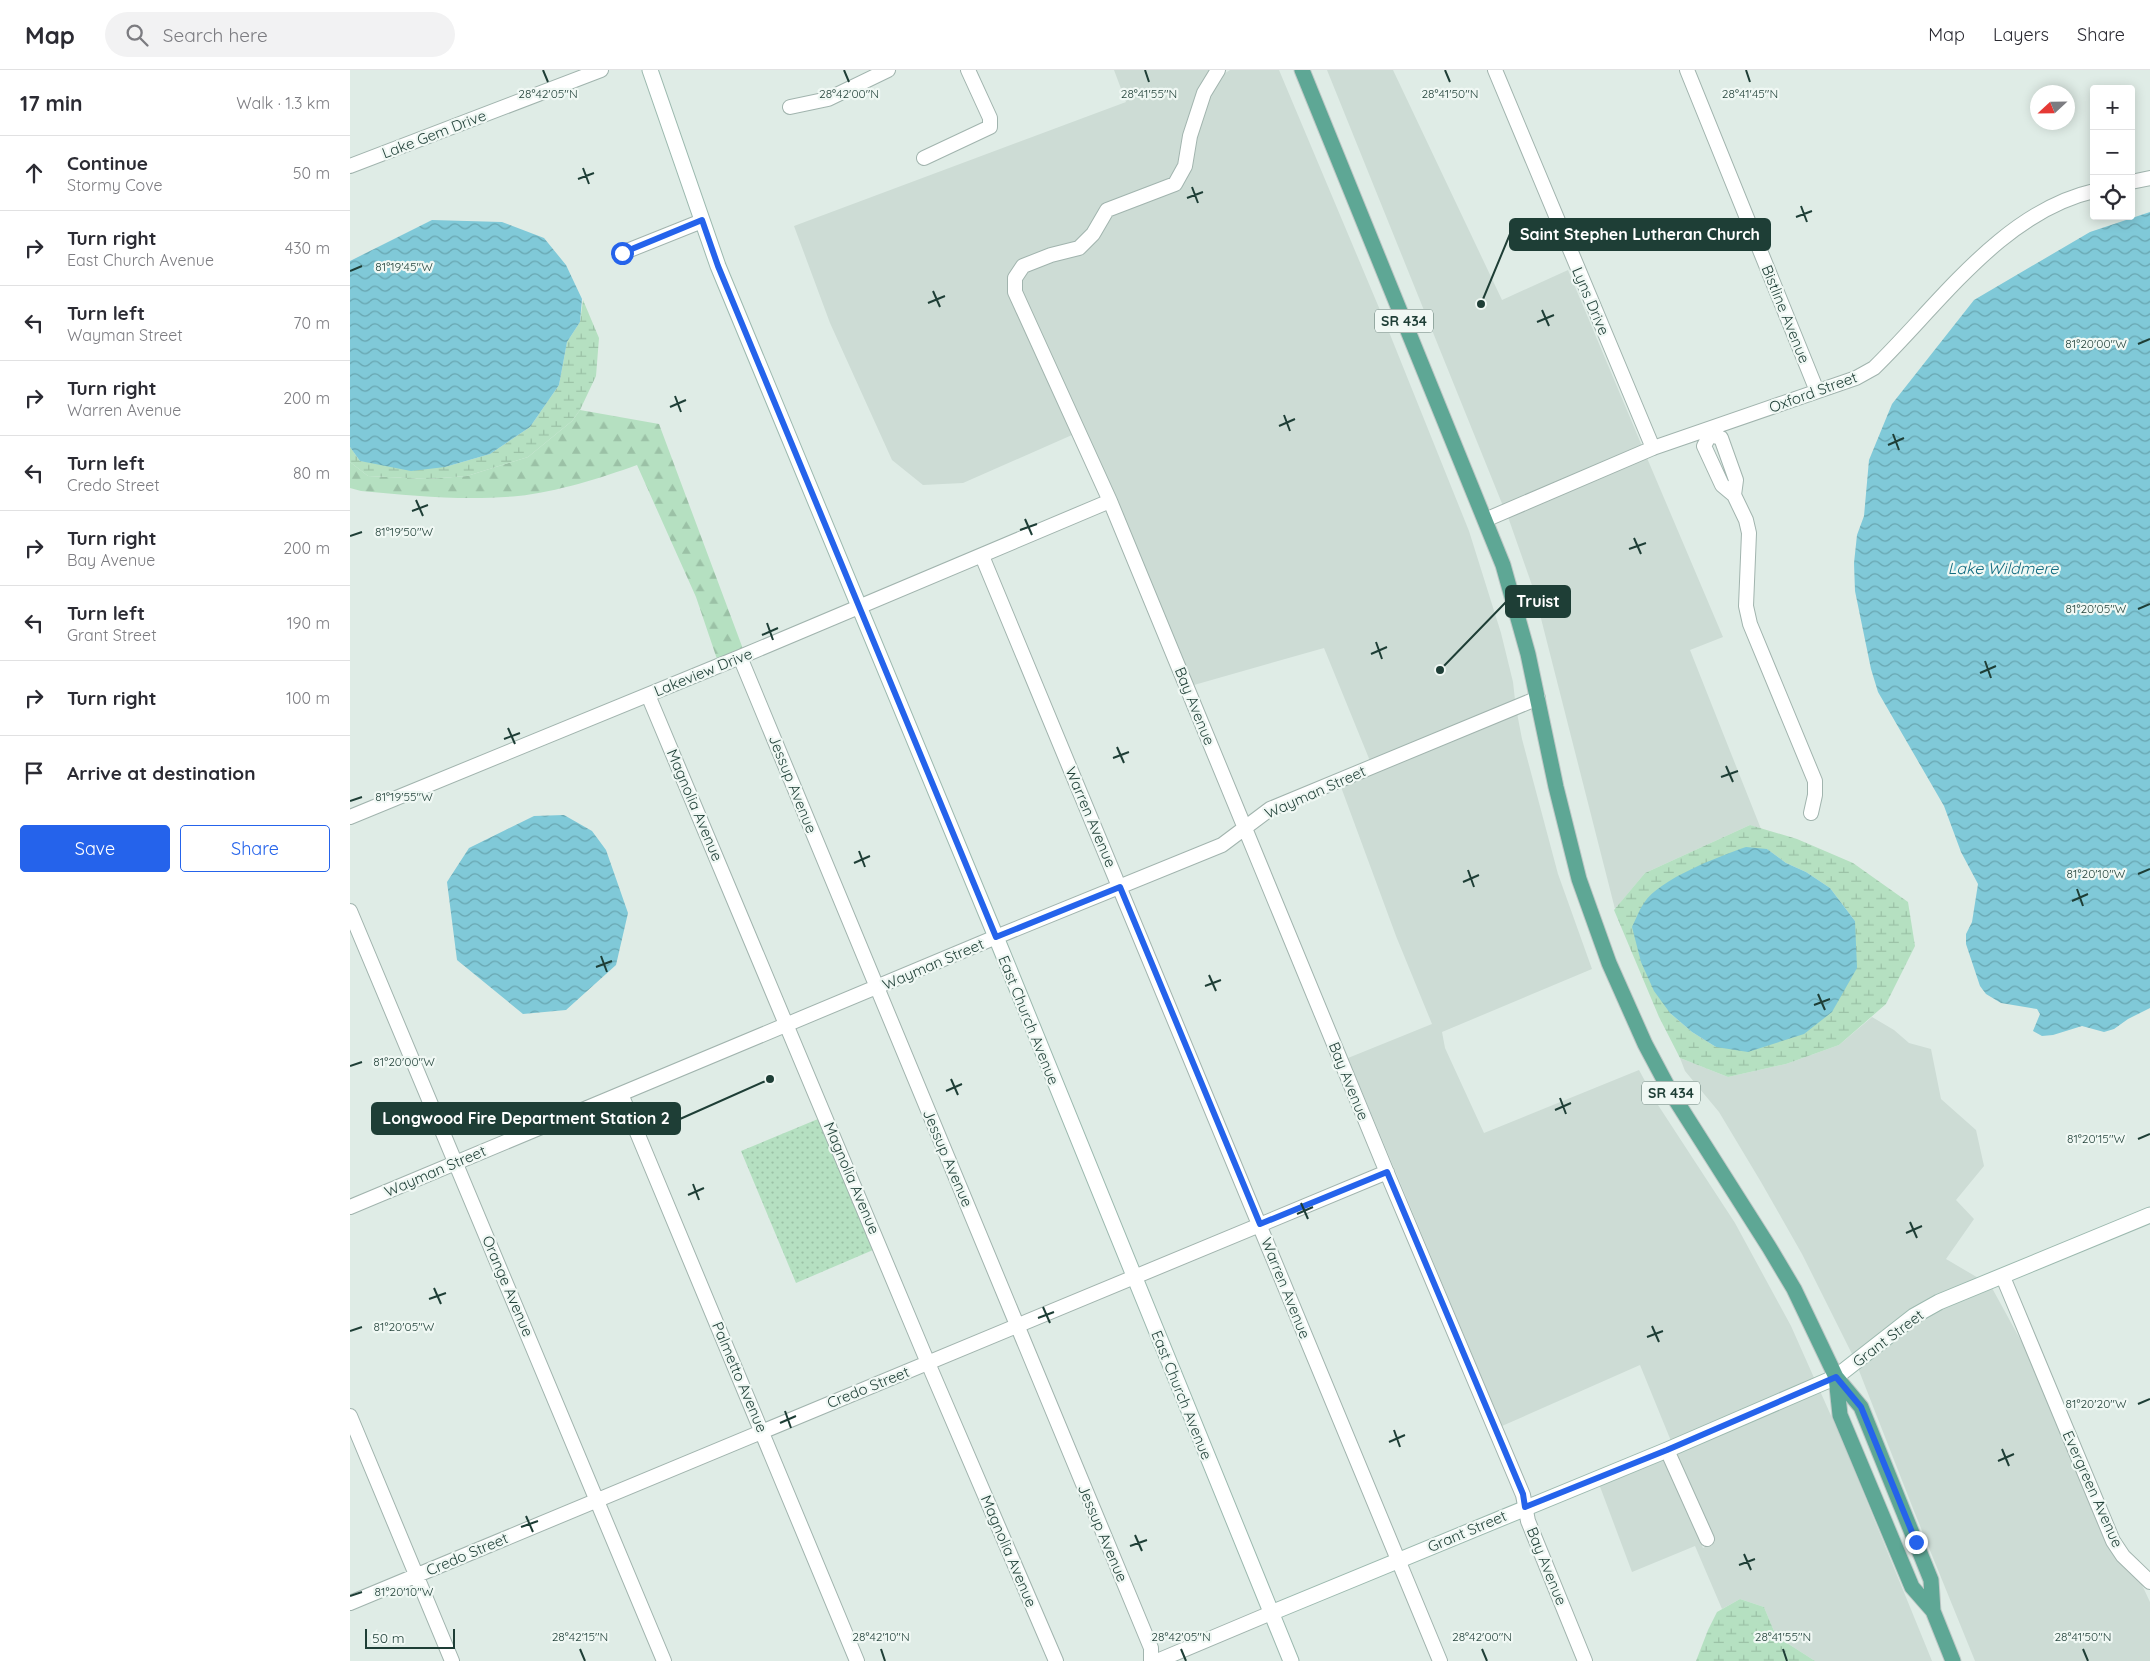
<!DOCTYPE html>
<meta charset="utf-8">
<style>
body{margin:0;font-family:Quicksand,sans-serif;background:#f2f2f3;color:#2b2b33}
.controls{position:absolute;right:15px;top:15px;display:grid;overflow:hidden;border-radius:5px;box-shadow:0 2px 12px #0003}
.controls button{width:45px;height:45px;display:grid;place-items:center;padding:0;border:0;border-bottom:1px solid #e1e1e2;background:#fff;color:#2b2b33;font:25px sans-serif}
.compass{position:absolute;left:1680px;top:15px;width:45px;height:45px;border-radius:50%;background:#fff;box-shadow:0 2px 12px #0003;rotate:248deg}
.scale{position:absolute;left:15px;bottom:12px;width:90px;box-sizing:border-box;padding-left:5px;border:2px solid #1e3e36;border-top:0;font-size:14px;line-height:18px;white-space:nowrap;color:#1e3e36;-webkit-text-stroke:4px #f0f8f4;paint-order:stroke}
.stop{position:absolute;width:15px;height:15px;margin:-11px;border:4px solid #2563eb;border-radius:50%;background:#fff}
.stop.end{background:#2563eb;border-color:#fff;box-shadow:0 1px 5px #0008}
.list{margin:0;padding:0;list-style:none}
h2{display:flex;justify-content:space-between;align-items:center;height:65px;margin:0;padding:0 20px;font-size:21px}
h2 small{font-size:16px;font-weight:400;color:#7c7c81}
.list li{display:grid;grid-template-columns:32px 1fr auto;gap:15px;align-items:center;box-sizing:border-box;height:75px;padding:0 20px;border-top:1px solid #e1e1e2}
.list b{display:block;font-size:19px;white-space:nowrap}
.list p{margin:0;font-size:16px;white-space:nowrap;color:#7c7c81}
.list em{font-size:16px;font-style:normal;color:#7c7c81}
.actions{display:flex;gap:10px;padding:15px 20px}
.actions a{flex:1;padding:11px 0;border:1px solid #2563eb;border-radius:5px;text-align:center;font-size:18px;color:#2563eb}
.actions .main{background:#2563eb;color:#fff}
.icon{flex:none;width:28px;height:28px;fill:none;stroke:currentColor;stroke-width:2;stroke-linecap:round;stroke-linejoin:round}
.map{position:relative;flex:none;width:1800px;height:1591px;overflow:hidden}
header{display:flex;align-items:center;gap:30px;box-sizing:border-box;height:70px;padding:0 25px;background:#fff;border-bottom:1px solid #e1e1e2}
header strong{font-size:24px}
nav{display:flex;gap:28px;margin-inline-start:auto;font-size:18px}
.search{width:350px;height:45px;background:#f2f2f3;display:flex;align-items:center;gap:12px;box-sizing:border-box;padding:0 18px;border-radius:28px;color:#7c7c81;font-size:19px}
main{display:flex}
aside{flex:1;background:#fff}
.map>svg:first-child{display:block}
.built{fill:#cddcd5}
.grass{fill:url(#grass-dots)}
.forest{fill:url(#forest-firs)}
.wetland{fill:url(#wetland-marsh);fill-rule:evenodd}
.water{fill:url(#water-waves)}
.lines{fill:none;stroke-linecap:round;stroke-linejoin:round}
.street-casing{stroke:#a1b4ae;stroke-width:16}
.secondary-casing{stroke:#9cb9af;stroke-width:17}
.primary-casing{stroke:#c0c9c7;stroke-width:17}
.street{stroke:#fff;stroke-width:14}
.secondary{stroke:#fff;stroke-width:15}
.primary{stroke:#5ea795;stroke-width:15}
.route{stroke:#2563eb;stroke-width:6}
.ticks{fill:none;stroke:#1e3e36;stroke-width:2}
.labels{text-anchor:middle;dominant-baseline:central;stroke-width:4.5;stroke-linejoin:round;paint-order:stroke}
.shield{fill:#f0f8f4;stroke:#5d766f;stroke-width:1}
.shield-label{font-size:14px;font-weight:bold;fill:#1e3e36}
.street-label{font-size:15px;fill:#1e3e36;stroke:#f0f8f4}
.water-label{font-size:16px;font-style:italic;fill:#126c80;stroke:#f0f8f4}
.ticks-label{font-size:12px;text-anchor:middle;fill:#1e3e36;stroke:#f0f8f4;stroke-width:4.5;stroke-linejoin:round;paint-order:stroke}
.leader{fill:none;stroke:#1e3e36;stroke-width:2}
.callout-dot{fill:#1e3e36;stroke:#f0f8f4;stroke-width:2}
.callout{fill:#1e3e36;stroke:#1e3e36;stroke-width:2}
.callout-label{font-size:16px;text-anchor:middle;font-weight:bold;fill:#fff}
</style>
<header>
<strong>Map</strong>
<div class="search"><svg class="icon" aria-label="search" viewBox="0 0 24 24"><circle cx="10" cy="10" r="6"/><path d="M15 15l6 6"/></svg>Search here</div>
<nav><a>Map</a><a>Layers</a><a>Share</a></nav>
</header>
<main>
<aside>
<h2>17 min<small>Walk · 1.3 km</small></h2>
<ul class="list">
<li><svg class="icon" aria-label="ahead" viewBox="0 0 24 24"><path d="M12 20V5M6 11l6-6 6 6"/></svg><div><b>Continue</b><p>Stormy Cove</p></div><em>50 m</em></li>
<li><svg class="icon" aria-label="right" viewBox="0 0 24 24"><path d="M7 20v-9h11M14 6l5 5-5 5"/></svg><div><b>Turn right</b><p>East Church Avenue</p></div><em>430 m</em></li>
<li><svg class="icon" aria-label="left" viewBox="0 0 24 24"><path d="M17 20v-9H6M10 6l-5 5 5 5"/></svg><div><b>Turn left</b><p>Wayman Street</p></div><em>70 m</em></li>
<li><svg class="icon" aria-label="right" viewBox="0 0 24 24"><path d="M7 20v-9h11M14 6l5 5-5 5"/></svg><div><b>Turn right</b><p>Warren Avenue</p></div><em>200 m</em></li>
<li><svg class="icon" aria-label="left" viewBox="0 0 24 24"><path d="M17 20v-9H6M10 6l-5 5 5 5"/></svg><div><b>Turn left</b><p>Credo Street</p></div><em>80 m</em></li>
<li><svg class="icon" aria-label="right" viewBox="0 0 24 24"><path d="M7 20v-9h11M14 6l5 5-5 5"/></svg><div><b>Turn right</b><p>Bay Avenue</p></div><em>200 m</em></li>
<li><svg class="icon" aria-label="left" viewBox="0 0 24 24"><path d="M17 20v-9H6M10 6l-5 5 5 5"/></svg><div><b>Turn left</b><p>Grant Street</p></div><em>190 m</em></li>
<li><svg class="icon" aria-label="right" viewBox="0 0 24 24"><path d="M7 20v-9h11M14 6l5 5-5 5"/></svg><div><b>Turn right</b></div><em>100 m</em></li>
<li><svg class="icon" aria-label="arrive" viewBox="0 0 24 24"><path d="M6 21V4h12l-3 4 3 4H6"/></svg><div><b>Arrive at destination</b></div></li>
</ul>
<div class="actions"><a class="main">Save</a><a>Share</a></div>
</aside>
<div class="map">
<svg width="1800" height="1591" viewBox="0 0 1800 1591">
<defs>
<pattern id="grass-dots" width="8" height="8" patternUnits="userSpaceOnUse" patternTransform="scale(1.25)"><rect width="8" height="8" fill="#b5e0c1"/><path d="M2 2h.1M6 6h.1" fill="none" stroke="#9bc1a6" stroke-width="1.8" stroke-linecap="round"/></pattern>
<pattern id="forest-firs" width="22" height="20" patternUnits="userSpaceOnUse" patternTransform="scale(1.25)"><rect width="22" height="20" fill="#b5e0c1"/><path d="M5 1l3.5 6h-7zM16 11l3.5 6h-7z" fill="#9bc1a6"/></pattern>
<pattern id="wetland-marsh" width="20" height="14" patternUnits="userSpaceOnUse" patternTransform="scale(1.25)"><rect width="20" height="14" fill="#b5e0c1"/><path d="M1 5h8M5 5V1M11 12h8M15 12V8" fill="none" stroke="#9bc1a6"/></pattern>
<pattern id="water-waves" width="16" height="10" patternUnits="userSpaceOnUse" patternTransform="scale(1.25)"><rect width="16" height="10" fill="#80c9d8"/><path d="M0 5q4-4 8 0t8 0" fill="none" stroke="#68a5b0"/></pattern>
</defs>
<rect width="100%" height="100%" fill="#dfece6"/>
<path class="built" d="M 764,0 L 860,0 L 828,94 L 820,109 L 755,134 L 738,161 L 726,172 L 671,190 L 659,224 L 722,365 L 613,413 L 573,415 L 542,390 L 480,253 L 444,156 L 776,32 Z
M 880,0 L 929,0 L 1035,252 L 1119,461 L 1151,563 L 1163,612 L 1165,630 L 1020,691 L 974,578 L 844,615 L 764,423 L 672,220 L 672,209 L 678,201 L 733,182 L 749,167 L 762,145 L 827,120 L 861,25 L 872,5 Z
M 977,0 L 1043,0 L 1152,230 L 1218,200 L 1292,376 L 1153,436 Z
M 1297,388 L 1373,567 L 1340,580 L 1411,759 L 1400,755 L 1295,803 L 1265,839 L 1184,521 L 1158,447 Z
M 1167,643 L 1172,669 L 1208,804 L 1242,899 L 1092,962 L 1095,978 L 1134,1063 L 1289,1000 L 1308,1035 L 1385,1153 L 1441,1256 L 1465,1310 L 1321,1371 L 1290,1295 L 1152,1356 L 998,988 L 1082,954 L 1046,866 L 991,717 Z
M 1522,947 L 1544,960 L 1559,973 L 1581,979 L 1591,1029 L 1626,1060 L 1634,1096 L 1606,1130 L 1624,1149 L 1596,1189 L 1630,1209 L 1503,1286 L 1452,1184 L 1411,1112 L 1369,1042 L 1335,1001 L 1330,988 L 1378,1007 L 1436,994 L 1489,975 Z
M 1642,1218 L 1676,1280 L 1756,1473 L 1767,1490 L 1792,1515 L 1800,1532 L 1800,1591 L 1625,1591 L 1564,1441 L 1508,1298 L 1567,1251 L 1592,1238 Z
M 1470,1321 L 1491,1368 L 1582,1591 L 1465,1591 L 1426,1566 L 1414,1537 L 1390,1529 L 1372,1539 L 1345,1476 L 1282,1502 L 1249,1414 L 1313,1388 L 1353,1478 L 1365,1472 L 1326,1383 Z"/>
<path class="grass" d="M 468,1049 L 523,1180 L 446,1213 L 391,1081 Z"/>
<path class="forest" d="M 230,340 L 309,354 L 393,579 L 367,589 L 346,527 L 287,395 C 251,408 206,422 168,426 C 116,431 63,426 11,421 L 0,418 L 0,392 L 18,406 L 77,409 L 117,406 L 178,387 L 222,351 Z"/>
<path class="wetland" d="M 233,230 L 249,268 L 246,306 L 230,340 L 222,351 L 178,387 L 117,406 L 77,409 L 18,406 L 0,392 L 0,377 L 10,391 L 95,397 L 140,384 L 180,357 L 209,315 L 217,272 L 230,252 Z
M 1400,755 L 1447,769 L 1503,793 L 1558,832 L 1565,876 L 1536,934 L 1489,975 L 1436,994 L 1378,1007 L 1330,988 L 1309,947 L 1264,840 L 1295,803 ZM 1417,779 L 1436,793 L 1456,802 L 1480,818 L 1505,851 L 1366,977 L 1342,962 L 1320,943 Z
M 1390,1529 L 1414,1537 L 1426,1566 L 1465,1591 L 1346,1591 L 1358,1560 L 1367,1542 Z"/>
<path class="water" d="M 1800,142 L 1800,938 L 1778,949 L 1764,959 L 1754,962 L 1732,956 L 1703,965 L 1692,966 L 1683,961 L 1690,944 L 1687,939 L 1651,933 L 1636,924 L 1630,916 L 1616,874 L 1616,864 L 1622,852 L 1628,814 L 1611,782 L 1594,736 L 1528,622 L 1521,599 L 1505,521 L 1504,493 L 1507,465 L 1514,446 L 1519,390 L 1542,334 L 1624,230 L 1740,162 Z
M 82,150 L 152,152 L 194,168 L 216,195 L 232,229 L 230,252 L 217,272 L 209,315 L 180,357 L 140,384 L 95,397 L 61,401 L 10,391 L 0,377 L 0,191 Z
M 214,745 L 242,761 L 256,780 L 278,843 L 266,895 L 216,940 L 173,944 L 107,890 L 97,812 L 119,778 L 184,746 Z
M 1396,777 L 1417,779 L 1436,793 L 1456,802 L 1480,818 L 1505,851 L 1507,898 L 1482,942 L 1454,964 L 1398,982 L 1366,977 L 1342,962 L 1320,943 L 1304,921 L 1291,892 L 1282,857 C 1286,849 1289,840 1294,833 C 1309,809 1370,786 1396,777 Z"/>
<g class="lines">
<g class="street-casing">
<path id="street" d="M 868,0 L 854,23 L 840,66 L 835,96 L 825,114 L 757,140 L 743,164 L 729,178 L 701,185 L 673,196 L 665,208 L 665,222 L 760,431 L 1040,1110 L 1173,1425 L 1178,1451 L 1235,1591
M 1145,0 L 1303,378
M 1337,0 L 1467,321
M 440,37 L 478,29 L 538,0
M 574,88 L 640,57 L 640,48 L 618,0
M 0,96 L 251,0
M 1781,112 L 1800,108
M 272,183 L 352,151
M 1360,365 L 1371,368 L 1386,410 L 1384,425 L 1372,415 L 1354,376 Z
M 1384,425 L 1396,450 L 1399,463 L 1396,536 L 1400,554 L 1465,711 L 1465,725 L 1461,743
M 1135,450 L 1303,378 L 1506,308 L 1524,298 C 1588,236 1652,142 1744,121
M 632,486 L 1090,1591
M 390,587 L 801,1578 L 801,1591
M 298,625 L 578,1293 L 706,1591
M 0,747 L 390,587 L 760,431
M 0,841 L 314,1591
M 271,1024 L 507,1591
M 0,1137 L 646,867 L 872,775 L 920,739 L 1188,628
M 1653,1207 L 1763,1471 L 1773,1486 L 1800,1512
M 0,1346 L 102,1591
M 1317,1380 L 1357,1469
M 0,1533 L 1037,1102
M 807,1591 L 921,1543"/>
</g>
<g class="secondary-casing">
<path id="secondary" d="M 300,0 L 368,196 L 646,867 L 941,1591
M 921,1543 L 1317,1380 L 1486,1307 L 1564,1246 L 1589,1232 L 1800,1145"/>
</g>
<g class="primary-casing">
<path id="primary" d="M 952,0 L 1153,495 L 1178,584 L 1206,717 L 1229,809 L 1259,893 L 1295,974 L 1320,1021 L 1419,1177 L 1444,1219 L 1486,1307 L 1511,1337 L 1581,1510 L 1583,1541 L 1603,1591
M 1486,1307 L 1490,1345 L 1534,1450 L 1562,1517 L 1583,1541"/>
</g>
<use href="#street" class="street"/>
<use href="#secondary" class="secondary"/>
<use href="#primary" class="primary"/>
</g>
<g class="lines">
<path class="route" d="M 272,183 L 352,150 L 368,196 L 646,867 L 770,817 L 910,1154 L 1037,1102 L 1173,1424 L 1175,1437 L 1317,1380 L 1486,1307 L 1511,1337 L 1566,1472"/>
</g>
<path class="ticks" d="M 193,0 L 198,12M 494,0 L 499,12M 795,0 L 799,12M 1095,0 L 1100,12M 1396,0 L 1400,12M 233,98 L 239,114M 228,109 L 244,103M 842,117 L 848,133M 837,128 L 853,122M 1451,136 L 1457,152M 1446,147 L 1462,141M 0,201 L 12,196M 583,221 L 590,237M 578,233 L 595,226M 1192,240 L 1199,256M 1187,252 L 1204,245M 1788,274 L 1800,269M 325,326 L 331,342M 320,337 L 336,330M 934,345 L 940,361M 929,356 L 945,349M 1543,364 L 1549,380M 1538,375 L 1554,368M 66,430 L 73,446M 62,441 L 78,435M 675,449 L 682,465M 670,460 L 687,454M 0,466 L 12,462M 1284,468 L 1291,484M 1279,479 L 1296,473M 1788,539 L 1800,534M 417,553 L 423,570M 412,565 L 428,558M 1026,572 L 1032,589M 1021,584 L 1037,577M 1635,591 L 1641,608M 1630,603 L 1646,596M 158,658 L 165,674M 154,669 L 170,663M 767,677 L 774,693M 763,688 L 779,682M 1376,696 L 1383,712M 1371,707 L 1388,701M 0,731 L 12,727M 509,781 L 515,797M 504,793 L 520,786M 1118,800 L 1124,817M 1788,804 L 1800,799M 1113,812 L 1129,805M 1727,819 L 1733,836M 1722,831 L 1738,824M 251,886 L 257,902M 246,897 L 262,891M 859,905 L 866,921M 855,916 L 871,910M 1468,924 L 1475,940M 1464,935 L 1480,929M 0,996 L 12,992M 601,1009 L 608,1025M 596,1021 L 612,1014M 1210,1028 L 1216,1044M 1205,1040 L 1221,1033M 1788,1069 L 1800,1064M 343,1114 L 349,1130M 338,1125 L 354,1118M 951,1133 L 958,1149M 947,1144 L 963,1137M 1560,1152 L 1567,1168M 1556,1163 L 1572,1156M 84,1218 L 91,1234M 79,1229 L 96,1223M 693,1237 L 700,1253M 688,1248 L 704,1242M 1302,1256 L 1309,1272M 0,1261 L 12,1257M 1297,1267 L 1313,1261M 1788,1334 L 1800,1329M 435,1341 L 441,1358M 430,1353 L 446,1346M 1044,1360 L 1050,1377M 1039,1372 L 1055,1365M 1652,1379 L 1659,1396M 1648,1391 L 1664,1384M 176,1446 L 183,1462M 171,1457 L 188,1451M 785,1465 L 792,1481M 780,1476 L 797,1470M 1394,1484 L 1401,1500M 1389,1495 L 1405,1489M 0,1526 L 12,1522M 230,1579 L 235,1591M 531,1579 L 535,1591M 831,1579 L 836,1591M 1132,1579 L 1137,1591M 1433,1579 L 1437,1591M 1733,1579 L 1738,1591"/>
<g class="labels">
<g class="shield">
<rect x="1025" y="239.5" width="58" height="23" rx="4"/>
<rect x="1292" y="1011.5" width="58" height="23" rx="4"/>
</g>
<g class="shield-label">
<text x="1054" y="251">SR 434</text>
<text x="1321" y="1023">SR 434</text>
</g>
<g class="street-label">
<text transform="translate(84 64) rotate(-21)">Lake Gem Drive</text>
<text transform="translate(1241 231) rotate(67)">Lyns Drive</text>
<text transform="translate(1436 244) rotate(68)">Bistline Avenue</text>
<text transform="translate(1463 322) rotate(-20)">Oxford Street</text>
<text transform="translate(353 602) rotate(-22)">Lakeview Drive</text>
<text transform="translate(845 636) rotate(68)">Bay Avenue</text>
<text transform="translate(443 714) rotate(68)">Jessup Avenue</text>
<text transform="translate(965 722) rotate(-24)">Wayman Street</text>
<text transform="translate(345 735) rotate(67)">Magnolia Avenue</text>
<text transform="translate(741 747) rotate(67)">Warren Avenue</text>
<text transform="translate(583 894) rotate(-23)">Wayman Street</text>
<text transform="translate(679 950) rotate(68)">East Church Avenue</text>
<text transform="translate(999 1011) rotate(68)">Bay Avenue</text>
<text transform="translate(598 1088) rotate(67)">Jessup Avenue</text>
<text transform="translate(85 1101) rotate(-23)">Wayman Street</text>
<text transform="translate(502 1108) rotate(67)">Magnolia Avenue</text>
<text transform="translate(158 1216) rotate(67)">Orange Avenue</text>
<text transform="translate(936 1218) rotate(68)">Warren Avenue</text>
<text transform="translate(1538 1268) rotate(-37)">Grant Street</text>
<text transform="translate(390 1307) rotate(67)">Palmetto Avenue</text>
<text transform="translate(518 1317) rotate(-22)">Credo Street</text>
<text transform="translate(832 1325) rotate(68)">East Church Avenue</text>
<text transform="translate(1743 1419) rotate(66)">Evergreen Avenue</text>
<text transform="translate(1117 1461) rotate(-23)">Grant Street</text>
<text transform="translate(753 1463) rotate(67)">Jessup Avenue</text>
<text transform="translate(659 1481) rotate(67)">Magnolia Avenue</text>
<text transform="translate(117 1484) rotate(-23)">Credo Street</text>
<text transform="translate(1197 1496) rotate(68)">Bay Avenue</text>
</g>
<g class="water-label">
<text x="1653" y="498">Lake Wildmere</text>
</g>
</g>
<g class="ticks-label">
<text x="198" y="28">28°42'05"N</text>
<text x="499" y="28">28°42'00"N</text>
<text x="799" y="28">28°41'55"N</text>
<text x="1100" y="28">28°41'50"N</text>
<text x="1400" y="28">28°41'45"N</text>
<text x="54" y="201">81°19'45"W</text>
<text x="1746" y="278">81°20'00"W</text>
<text x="54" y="466">81°19'50"W</text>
<text x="1746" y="543">81°20'05"W</text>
<text x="54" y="731">81°19'55"W</text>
<text x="1746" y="808">81°20'10"W</text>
<text x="54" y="996">81°20'00"W</text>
<text x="1746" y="1073">81°20'15"W</text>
<text x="54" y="1261">81°20'05"W</text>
<text x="1746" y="1338">81°20'20"W</text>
<text x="54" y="1526">81°20'10"W</text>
<text x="230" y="1571">28°42'15"N</text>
<text x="531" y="1571">28°42'10"N</text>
<text x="831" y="1571">28°42'05"N</text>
<text x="1132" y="1571">28°42'00"N</text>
<text x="1433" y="1571">28°41'55"N</text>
<text x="1733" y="1571">28°41'50"N</text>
</g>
<path class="leader" d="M1131 234L1160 164M1090 600L1156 532M420 1009L330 1049"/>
<g class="callout-dot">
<circle cx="1131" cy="234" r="5"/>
<circle cx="1090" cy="600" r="5"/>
<circle cx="420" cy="1009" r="5"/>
</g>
<g class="callout">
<rect x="1160" y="149" width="260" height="31" rx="5"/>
<rect x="1156" y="516" width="64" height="31" rx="5"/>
<rect x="22" y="1033" width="308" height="31" rx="5"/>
</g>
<g class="callout-label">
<text x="1290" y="170">Saint Stephen Lutheran Church</text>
<text x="1188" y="537">Truist</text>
<text x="176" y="1054">Longwood Fire Department Station 2</text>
</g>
</svg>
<div class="controls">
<button>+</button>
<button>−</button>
<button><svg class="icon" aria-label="locate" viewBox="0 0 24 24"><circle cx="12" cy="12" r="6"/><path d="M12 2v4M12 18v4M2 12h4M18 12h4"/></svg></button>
</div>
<svg class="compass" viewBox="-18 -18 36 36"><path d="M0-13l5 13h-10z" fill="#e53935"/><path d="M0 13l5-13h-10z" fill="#7c7c81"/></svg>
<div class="scale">50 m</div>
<div class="stop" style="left:272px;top:183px"></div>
<div class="stop end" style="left:1566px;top:1472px"></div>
</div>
</main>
